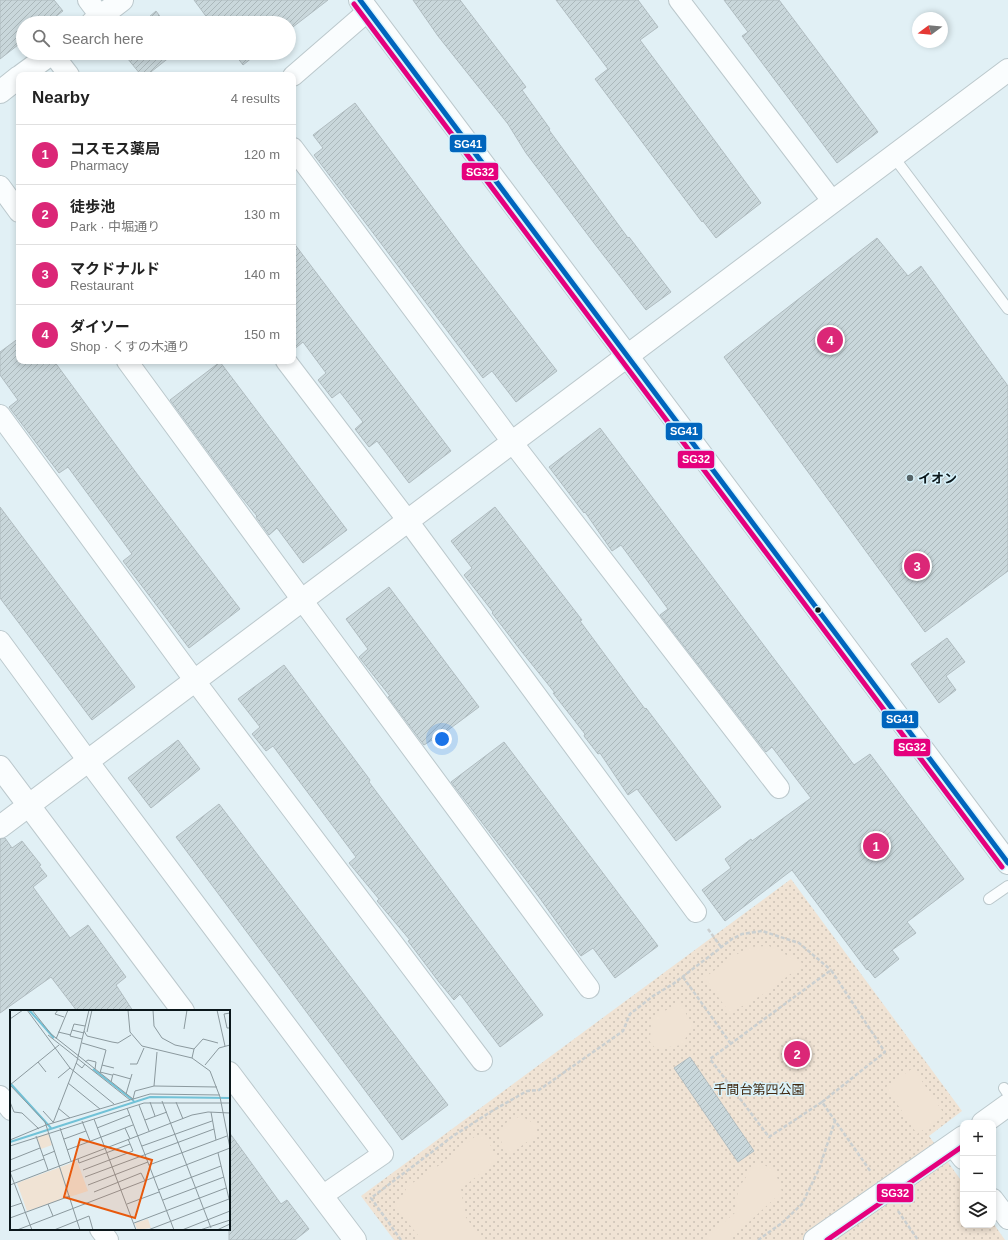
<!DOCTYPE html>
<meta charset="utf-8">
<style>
body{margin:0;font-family:Arial,"Noto Sans JP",sans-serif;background:#f2f2f2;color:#222}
.controls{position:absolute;right:12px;bottom:12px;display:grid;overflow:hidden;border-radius:8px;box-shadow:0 2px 6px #0003}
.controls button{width:36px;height:36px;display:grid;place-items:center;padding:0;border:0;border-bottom:1px solid #e0e0e0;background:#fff;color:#222;font:20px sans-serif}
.compass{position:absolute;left:912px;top:12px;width:36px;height:36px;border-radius:50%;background:#fff;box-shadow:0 2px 6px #0003;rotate:254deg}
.you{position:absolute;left:442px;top:739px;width:14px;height:14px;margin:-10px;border:3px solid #fff;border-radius:50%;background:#1a73e8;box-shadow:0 0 0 6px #1a73e833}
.badge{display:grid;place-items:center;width:26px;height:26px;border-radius:50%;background:#db2777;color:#fff;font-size:13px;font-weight:700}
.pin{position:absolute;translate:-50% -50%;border:2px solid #fff;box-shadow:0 1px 4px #0006}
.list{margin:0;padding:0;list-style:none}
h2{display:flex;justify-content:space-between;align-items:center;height:52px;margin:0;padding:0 16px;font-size:17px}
h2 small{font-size:13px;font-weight:400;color:#767676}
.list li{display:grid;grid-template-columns:26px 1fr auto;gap:12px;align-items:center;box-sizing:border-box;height:60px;padding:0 16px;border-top:1px solid #e0e0e0}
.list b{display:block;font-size:15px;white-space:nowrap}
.list p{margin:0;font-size:13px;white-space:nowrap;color:#767676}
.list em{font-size:13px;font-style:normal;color:#767676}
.icon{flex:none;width:22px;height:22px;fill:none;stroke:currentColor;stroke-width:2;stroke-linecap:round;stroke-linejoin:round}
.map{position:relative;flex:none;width:1008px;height:1240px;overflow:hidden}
.search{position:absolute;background:#fff;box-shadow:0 2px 6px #0003;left:16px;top:16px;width:280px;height:44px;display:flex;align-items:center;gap:10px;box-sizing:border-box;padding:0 14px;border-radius:22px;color:#767676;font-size:15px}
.panel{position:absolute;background:#fff;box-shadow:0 2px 6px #0003;left:16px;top:72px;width:280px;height:292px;border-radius:8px}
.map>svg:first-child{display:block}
.grass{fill:url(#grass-dots)}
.garden{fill:#f0e3d4}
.building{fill:url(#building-hatch);stroke:#b0bcc0}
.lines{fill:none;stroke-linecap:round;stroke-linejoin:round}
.service-casing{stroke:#bbc8cc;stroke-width:12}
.minor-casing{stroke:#bbc8cc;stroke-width:22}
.tertiary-casing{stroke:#bbc8cc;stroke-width:24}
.path{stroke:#cacfd0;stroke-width:2.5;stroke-dasharray:4 2;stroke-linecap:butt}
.service{stroke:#fafdfe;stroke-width:10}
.minor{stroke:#fafdfe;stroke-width:20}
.tertiary{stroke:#fafdfe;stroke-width:22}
.bus-1-casing{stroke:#d9f4fd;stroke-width:8}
.bus-2-casing{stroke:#d9f4fd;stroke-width:8}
.bus-1{stroke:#0065bd;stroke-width:5}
.bus-2{stroke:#e5007d;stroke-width:5}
.poi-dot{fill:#566367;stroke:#d9f4fd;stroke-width:1.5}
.bus-dot{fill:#0b171b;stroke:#d9f4fd;stroke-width:1.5}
.labels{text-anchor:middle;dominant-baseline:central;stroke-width:3;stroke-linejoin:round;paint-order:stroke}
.poi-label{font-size:13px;font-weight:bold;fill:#0b171b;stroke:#d9f4fd;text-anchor:start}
.park-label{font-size:13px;fill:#422910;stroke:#d9f4fd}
.inset-river{fill:none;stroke:#72c2d7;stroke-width:2}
.inset-road{fill:none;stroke:#8b999e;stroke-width:1}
.view{fill:#e8590c;fill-opacity:0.15;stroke:#e8590c;stroke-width:2}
.inset-edge{fill:none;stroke:#0b171b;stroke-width:2}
.line-badge{stroke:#d9f4fd;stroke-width:1.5}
.badge-label{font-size:11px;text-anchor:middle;font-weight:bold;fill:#fff}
</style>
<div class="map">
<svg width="1008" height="1240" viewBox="0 0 1008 1240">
<defs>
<pattern id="grass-dots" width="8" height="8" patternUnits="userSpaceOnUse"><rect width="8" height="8" fill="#f0e3d4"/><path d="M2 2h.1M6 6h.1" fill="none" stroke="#ccc2b5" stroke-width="1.8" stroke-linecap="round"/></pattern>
<pattern id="building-hatch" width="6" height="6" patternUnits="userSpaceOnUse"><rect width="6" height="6" fill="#c9d7db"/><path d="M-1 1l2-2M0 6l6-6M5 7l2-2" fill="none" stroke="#abb8bb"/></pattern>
</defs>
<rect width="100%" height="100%" fill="#e1f0f5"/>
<path class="grass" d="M 791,879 L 962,1111 L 929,1136 L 963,1183 L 963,1225 L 993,1225 L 993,1223 L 1005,1240 L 394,1240 L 361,1196 Z"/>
<path class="garden" d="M 769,946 L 804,964 L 762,995 L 730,1013 L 704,978 L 734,956 L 749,947 Z
M 681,1003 L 692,1026 L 682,1045 L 656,1049 L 650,1042 L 651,1021 L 658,1014 Z
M 913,1068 L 945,1115 L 917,1134 L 886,1087 Z
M 521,1116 L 535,1124 L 538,1134 L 513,1152 L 503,1149 L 499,1131 L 507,1122 Z
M 477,1135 L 486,1135 L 497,1160 L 461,1189 L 465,1216 L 482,1240 L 422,1240 L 395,1207 L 408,1186 L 438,1166 Z
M 757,1161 L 775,1171 L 782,1192 L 729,1240 L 703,1240 L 736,1212 L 738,1189 Z"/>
<path class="building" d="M 0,0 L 54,0 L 63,11 L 47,23 L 23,23 L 23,41 L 0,59 Z
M 194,0 L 328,0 L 289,30 L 289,23 L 211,23 Z
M 413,0 L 460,0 L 526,87 L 522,90 L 550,129 L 549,130 L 628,238 L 629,237 L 671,292 L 646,310 L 594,243 L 526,153 L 508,124 L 438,36 Z
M 556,0 L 638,0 L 658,27 L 640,40 L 761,203 L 716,238 L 703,221 L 702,222 L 595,79 L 608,69 Z
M 724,0 L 779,0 L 878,132 L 837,163 L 742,36 L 748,32 Z
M 156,11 L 165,23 L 142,23 Z
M 123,53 L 175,53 L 147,75 L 141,75 Z
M 234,53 L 258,53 L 243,65 Z
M 355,103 L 462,247 L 557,371 L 516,402 L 492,371 L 483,378 L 314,155 L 323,148 L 313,135 Z
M 877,238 L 908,276 L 921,266 L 1008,386 L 1008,571 L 925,632 L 724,357 Z
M 293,242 L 451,451 L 409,483 L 377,441 L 369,447 L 355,429 L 363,422 L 340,392 L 332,398 L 318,380 L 326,373 L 303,342 L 293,350 Z
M 19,338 L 19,361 L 54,361 L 137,474 L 240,609 L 189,648 L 123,561 L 132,554 L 68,467 L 59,473 L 9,407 L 18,400 L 0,375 L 0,352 Z
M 220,362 L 347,530 L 303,563 L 277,528 L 269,535 L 256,517 L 257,516 L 239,494 L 170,400 Z
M 600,428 L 854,765 L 870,754 L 964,879 L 907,922 L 916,933 L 892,950 L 899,959 L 875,978 L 868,969 L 867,970 L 792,870 L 725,921 L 702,890 L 731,868 L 725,859 L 751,839 L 752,841 L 811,798 L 772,747 L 766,752 L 660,615 L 668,609 L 621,545 L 612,551 L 585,512 L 584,513 L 549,467 Z
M 0,507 L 135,687 L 92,720 L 0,598 Z
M 495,507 L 582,620 L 580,621 L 645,709 L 646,708 L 721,807 L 676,841 L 637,789 L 628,795 L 600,753 L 598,754 L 584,736 L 585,734 L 553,693 L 555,693 L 522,652 L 492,613 L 493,612 L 464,575 L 472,568 L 451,541 Z
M 389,587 L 479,707 L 436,739 L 435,738 L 424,745 L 388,697 L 390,696 L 359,657 L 368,649 L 346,619 Z
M 947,638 L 965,662 L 946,676 L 956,690 L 939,703 L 911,664 Z
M 284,665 L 370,780 L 369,782 L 543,1015 L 500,1047 L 460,994 L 454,1000 L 439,982 L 408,941 L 410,940 L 377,901 L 379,899 L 349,863 L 356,857 L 273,746 L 266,751 L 252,734 L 260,727 L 238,699 Z
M 178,740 L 200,769 L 151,808 L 128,778 Z
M 504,742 L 658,946 L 615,978 L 593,948 L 581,956 L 539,897 L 451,782 Z
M 219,804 L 448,1105 L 402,1140 L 176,837 Z
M 5,838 L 12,848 L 22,841 L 41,865 L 39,866 L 47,876 L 33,887 L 70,938 L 88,925 L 126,977 L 116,985 L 133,1011 L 77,1011 L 51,977 L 0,1013 L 0,839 Z
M 690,1057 L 754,1151 L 738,1162 L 674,1068 Z
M 229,1132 L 281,1204 L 287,1200 L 309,1229 L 295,1240 L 229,1240 Z"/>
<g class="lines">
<g class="service-casing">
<path id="service" d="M 893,156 L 1008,309
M 989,899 L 1008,886
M 1004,1088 L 1008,1094"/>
</g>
<g class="minor-casing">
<path id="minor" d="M 88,0 L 100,16
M 679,0 L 833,202
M 52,53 L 69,75
M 293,76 L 368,11
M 293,148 L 512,442 L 779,788
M 0,186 L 19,212
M 127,361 L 302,600 L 589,988
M 286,361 L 408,521 L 696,912
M 0,415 L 195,681 L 482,1061
M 0,641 L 88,761 L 383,1154 L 322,1196
M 0,1096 L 11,1110
M 952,1145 L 963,1159
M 993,1199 L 1008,1219
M 100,1229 L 108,1240"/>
</g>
<g class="tertiary-casing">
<path id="tertiary" d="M 360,0 L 1008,863
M 92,23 L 122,0
M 22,75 L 52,53
M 0,92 L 19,77
M 0,767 L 183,1011
M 0,827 L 1008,70
M 229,1073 L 355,1240
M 983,1123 L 1008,1105
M 815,1240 L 963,1137"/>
</g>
<path class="path" d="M 708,929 L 721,947
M 683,977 L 731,1044
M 822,1102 L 769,1137 L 710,1059 L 831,970 L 885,1052 L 822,1102 L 871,1172
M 898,1211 L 918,1240
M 401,1240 L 371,1198 L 453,1136 L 492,1111 L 527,1091 L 539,1090 L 623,1031 L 630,1014 L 653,996 L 673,984 L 732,939 L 742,934 L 762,931 L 799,943 L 831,970
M 758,1240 L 782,1223 L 802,1204 L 819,1169 L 835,1121"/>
<use href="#service" class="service"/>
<use href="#minor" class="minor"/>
<use href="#tertiary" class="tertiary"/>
<g class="bus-1-casing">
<path id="bus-1" d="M 360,0 L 1008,863"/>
</g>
<g class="bus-2-casing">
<path id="bus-2" d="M 354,4 L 1002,867
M 827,1240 L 963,1146"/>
</g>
<use href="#bus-1" class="bus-1"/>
<use href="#bus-2" class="bus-2"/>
</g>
<circle class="poi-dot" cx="910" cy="478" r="4"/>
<circle class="bus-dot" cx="818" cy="610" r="3.5"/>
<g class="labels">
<g class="poi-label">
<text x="918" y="478">イオン</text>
</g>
<g class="park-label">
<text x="759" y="1089">千間台第四公園</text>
</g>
</g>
<g transform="translate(10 1010)">
<rect width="220" height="220" fill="#e1f0f5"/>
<path d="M 38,123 L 42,135 L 31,139 L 27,127 ZM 67,151 L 78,181 L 17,201 L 7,173 ZM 138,209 L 141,218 L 127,220 L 125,213 Z" fill="#f0e3d4"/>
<path d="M 48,159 L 54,179 L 40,179 L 30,167 Z" fill="#f0e3d4"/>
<path class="inset-river" d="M 19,0 L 44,28M 83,59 L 124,91M 0,73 L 41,118M 0,132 L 140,87 L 220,88"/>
<path class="inset-road" d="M 17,0 L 60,58 L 104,94M 22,0 L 41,24 L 123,89M 48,0 L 45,4 L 54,7M 118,0 L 120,22 L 132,36 L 182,48 L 200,61 L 210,87 L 220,138M 143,0 L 144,16 L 152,28 L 165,35 L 184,39M 207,0 L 215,36M 220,3 L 214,4 L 217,18 L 220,18M 0,9 L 13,0M 174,19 L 177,0M 62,20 L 74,23M 74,21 L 77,26 L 102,32 L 108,33 L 121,25M 48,22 L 61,25M 77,22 L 82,0M 38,25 L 120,90M 46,29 L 58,0M 72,29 L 60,26 L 64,14 L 75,16M 72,33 L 96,40 L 90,63M 182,48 L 184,39 L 193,29 L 208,33M 28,52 L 36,62M 75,52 L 78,50 L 86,52 L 85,59M 66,53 L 72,58 L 75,54M 120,54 L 127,54 L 134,38M 92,55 L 104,58M 195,55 L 209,38 L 220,35M 90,62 L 102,65M 48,68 L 60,58M 101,72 L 103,64 L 121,69M 58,73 L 90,99M 0,75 L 35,112 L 70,220M 0,75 L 49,35M 144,76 L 147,42M 116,84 L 122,64M 123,89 L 125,81 L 144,76 L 207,77M 152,91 L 201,218M 0,92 L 4,102 L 12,103 L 29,119M 140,92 L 145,106M 166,92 L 173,109M 129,95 L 139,121M 48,98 L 60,108M 117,98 L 164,220M 33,101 L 43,112M 201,102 L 206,130M 84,109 L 126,220M 135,110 L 157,102M 72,111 L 80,131M 43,113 L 67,51 L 79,0M 50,118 L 61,151M 87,118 L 120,105M 115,118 L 120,129M 26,126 L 38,160M 54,129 L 76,121M 0,130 L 36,115 L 140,84 L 210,85M 0,136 L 134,93 L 220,93M 132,136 L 202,111M 57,140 L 123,115M 208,143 L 220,193M 33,146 L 45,141M 68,149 L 69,153 L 120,134M 0,150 L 30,138M 139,155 L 217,126M 73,160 L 123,141 L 118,129M 0,162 L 22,220M 0,162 L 34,149M 75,167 L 204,119M 0,175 L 182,105 L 198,102 L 220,103M 78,175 L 138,152M 148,180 L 211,156M 84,182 L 131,163 L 135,171M 153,190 L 214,167M 38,194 L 43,206M 117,194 L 149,182M 0,197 L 12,193M 0,208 L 60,186M 124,213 L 216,178M 7,220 L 220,138M 44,220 L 79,206 L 83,220M 138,220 L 219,189M 172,220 L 220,201M 190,220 L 220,210M 207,220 L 220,214"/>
<path class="view" d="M 70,129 L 142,150 L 125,208 L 54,187 Z"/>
<rect width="220" height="220" class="inset-edge"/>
</g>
<g class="line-badge">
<rect x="449" y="134" width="38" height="19" rx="4" fill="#0065bd"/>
<rect x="461" y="162" width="38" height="19" rx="4" fill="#e5007d"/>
<rect x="665" y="422" width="38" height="19" rx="4" fill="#0065bd"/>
<rect x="677" y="450" width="38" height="19" rx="4" fill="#e5007d"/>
<rect x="881" y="710" width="38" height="19" rx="4" fill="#0065bd"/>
<rect x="893" y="738" width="38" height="19" rx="4" fill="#e5007d"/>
<rect x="876" y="1183" width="38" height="20" rx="4" fill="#e5007d"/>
</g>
<g class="badge-label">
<text x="468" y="148">SG41</text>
<text x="480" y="176">SG32</text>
<text x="684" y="435">SG41</text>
<text x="696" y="463">SG32</text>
<text x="900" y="723">SG41</text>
<text x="912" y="751">SG32</text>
<text x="895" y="1197">SG32</text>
</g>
</svg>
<div class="controls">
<button>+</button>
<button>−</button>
<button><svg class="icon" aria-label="layers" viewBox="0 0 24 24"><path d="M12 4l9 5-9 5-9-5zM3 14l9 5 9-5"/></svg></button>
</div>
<svg class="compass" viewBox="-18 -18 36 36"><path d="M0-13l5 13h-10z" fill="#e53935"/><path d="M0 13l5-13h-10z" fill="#767676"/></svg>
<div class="you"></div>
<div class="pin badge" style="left:876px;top:846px">1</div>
<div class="pin badge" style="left:797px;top:1054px">2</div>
<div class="pin badge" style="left:917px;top:566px">3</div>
<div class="pin badge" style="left:830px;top:340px">4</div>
<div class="search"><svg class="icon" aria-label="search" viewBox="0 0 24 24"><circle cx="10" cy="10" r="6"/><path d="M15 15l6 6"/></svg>Search here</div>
<section class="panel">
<h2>Nearby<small>4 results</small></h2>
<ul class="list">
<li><span class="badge">1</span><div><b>コスモス薬局</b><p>Pharmacy</p></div><em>120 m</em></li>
<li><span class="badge">2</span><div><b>徒歩池</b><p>Park · 中堀通り</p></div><em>130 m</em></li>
<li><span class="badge">3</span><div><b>マクドナルド</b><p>Restaurant</p></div><em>140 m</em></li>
<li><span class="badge">4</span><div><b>ダイソー</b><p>Shop · くすの木通り</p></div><em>150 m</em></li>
</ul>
</section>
</div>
